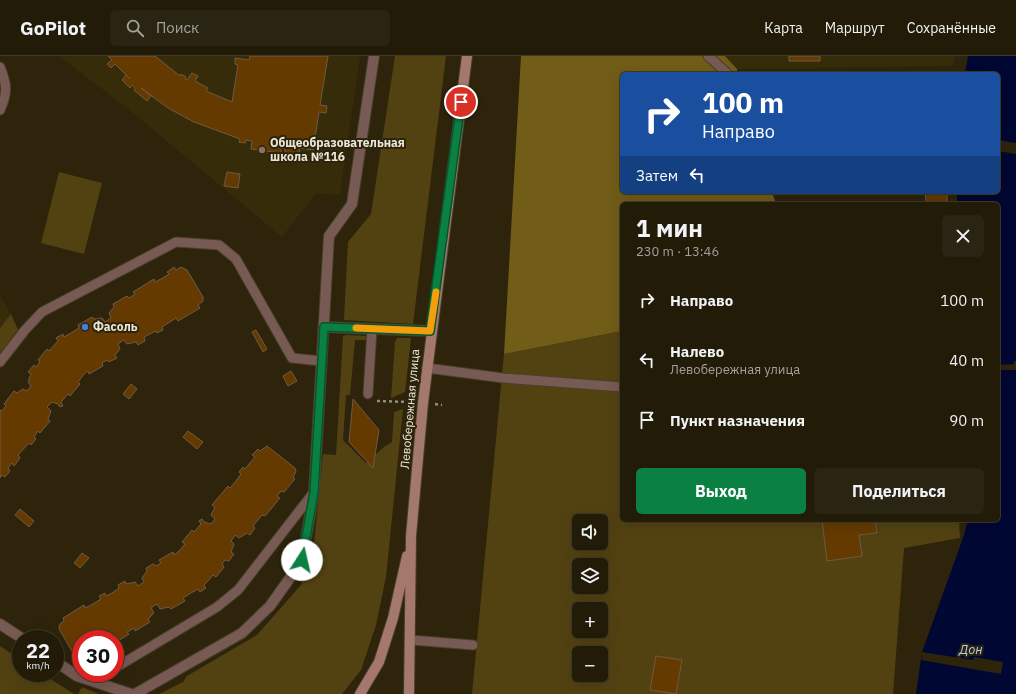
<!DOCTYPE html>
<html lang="ru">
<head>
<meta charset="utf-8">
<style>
  :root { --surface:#221b08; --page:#2a2412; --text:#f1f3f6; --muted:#a2a19c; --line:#3f3929; --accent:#0b8043 }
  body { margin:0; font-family:"IBM Plex Sans",sans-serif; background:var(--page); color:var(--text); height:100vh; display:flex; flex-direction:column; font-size:15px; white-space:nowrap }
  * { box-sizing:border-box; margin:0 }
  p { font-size:13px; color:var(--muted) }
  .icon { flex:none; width:22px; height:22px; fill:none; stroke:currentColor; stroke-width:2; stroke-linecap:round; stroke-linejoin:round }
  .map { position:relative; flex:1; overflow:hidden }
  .details { position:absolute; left:620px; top:146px; width:380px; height:320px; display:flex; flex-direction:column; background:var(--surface); border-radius:6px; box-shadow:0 4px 16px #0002,0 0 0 1px var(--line) }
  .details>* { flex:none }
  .hud { position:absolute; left:620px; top:16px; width:380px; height:122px; border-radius:6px; box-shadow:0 4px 16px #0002,0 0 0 1px var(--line); background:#1a4fa0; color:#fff; overflow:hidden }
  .tools { position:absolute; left:572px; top:458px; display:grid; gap:8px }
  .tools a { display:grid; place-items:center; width:36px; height:36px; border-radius:6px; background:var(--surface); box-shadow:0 4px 16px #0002,0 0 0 1px var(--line); font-size:20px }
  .speed { position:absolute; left:12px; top:574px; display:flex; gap:8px; font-size:20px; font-weight:700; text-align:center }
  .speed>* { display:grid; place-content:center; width:52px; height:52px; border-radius:50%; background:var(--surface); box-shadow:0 4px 16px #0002,0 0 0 1px var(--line); line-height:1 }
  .speed small { font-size:10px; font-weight:400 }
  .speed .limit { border:6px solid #d22; background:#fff; color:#111 }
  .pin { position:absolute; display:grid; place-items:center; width:34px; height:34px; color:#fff; margin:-17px; border:2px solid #fff; border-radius:50%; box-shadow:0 1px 4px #0007 }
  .me { position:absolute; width:44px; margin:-22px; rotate:10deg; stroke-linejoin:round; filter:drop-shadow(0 0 3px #0008) }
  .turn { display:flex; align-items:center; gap:14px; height:84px; padding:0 16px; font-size:18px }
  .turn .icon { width:52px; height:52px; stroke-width:2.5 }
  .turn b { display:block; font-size:28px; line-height:34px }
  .then { display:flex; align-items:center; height:38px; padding:0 16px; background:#0003; gap:8px; font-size:15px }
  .round { display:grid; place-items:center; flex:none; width:42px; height:42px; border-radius:6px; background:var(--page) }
  .summary { display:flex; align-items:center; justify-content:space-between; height:68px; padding:0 16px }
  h1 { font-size:24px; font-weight:800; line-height:30px }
  .action { display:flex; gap:8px; margin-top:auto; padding:8px 16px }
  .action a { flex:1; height:46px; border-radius:6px; background:var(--accent); color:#fff; font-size:16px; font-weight:800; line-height:46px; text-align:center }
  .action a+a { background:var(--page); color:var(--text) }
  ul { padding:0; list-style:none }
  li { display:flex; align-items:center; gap:12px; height:60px; padding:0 16px }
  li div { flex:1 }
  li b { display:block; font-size:15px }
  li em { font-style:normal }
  header { display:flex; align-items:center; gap:24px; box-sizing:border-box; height:56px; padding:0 20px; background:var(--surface); border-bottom:1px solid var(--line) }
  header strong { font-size:19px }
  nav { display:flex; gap:22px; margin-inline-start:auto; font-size:14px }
  .search { width:280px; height:36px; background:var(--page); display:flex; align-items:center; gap:10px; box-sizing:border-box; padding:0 14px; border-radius:6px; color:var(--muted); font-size:15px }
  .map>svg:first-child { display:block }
  .built { fill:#372c09 }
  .green { fill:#524212; fill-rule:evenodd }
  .forest { fill:#715c18 }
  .water { fill:#000733 }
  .pier { fill:#2d240b }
  .building { fill:#653a00; stroke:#6f5a45 }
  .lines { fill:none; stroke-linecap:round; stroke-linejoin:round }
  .service-casing { stroke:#483f28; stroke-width:11 }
  .minor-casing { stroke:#483f28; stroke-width:12 }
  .secondary-casing { stroke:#483f28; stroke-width:12 }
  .path { stroke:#938c78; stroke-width:2.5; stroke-dasharray:3 3; stroke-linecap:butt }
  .service { stroke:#775a53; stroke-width:9 }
  .minor { stroke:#775a53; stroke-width:10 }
  .secondary { stroke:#a5786d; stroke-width:10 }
  .route-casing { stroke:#07532c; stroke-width:10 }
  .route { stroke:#0b8043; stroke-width:7 }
  .slow { stroke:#f59e0b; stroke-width:7 }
  .education-dot { fill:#8d6e63; stroke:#2d240b; stroke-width:1.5 }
  .shop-dot { fill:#3f7fe0; stroke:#2d240b; stroke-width:1.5 }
  .labels { text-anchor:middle; stroke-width:4; stroke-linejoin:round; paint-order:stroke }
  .poi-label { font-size:12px; font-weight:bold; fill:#ebe6d7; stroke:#2d240b; text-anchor:start }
  .street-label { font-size:12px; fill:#ebe6d7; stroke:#2d240b }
  .water-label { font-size:13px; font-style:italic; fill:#b2caf9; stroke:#2d240b }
</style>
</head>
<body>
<header>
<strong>GoPilot</strong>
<div class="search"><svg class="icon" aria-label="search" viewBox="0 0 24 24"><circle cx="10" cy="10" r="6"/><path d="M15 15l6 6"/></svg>Поиск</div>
<nav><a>Карта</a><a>Маршрут</a><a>Сохранённые</a></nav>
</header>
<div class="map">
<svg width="1016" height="638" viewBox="0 0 1016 638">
  <rect width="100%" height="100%" fill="#2d240b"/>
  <path class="built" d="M59 0H360L340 139 316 137 282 181 127 52Z
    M725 0H955L953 10 737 13Z
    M0 239 11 258 0 272Z"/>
  <path class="green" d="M395 0H446L413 268 344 264 348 186 371 158Z
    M59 116 102 127 84 198 41 187Z
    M11 258 18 274 0 297V272Z
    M622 275V464H959L960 482 904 492 893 638H472L504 298ZM579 465H601V487H579ZM579 509H601V531H579ZM579 553H601V575H579ZM579 597H601V619H579Z
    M347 279 367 280 366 284H355L350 339H346L343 384 366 407 384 391 392 386 394 356 403 353 386 521 376 569 361 614 342 638H159L183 626 187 620 257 579 301 529 312 505 314 488 323 398 336 399 343 280Z
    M397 282H411L405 336 391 342 395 286Z
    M0 590 21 604V617H41L74 638H0Z
    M82 631 99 638H78Z"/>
  <path class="forest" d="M521 0H725L737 13 738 18H622V136H772L776 148H622V275L504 298Z"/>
  <path class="water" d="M968 0H1016V638H916L922 596 964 479 968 464H998V148H957V136H998V18H965Z"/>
  <path class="pier" d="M998 84 1016 87V98L998 95Z
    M1014 305H1016V314H998V309L1014 308Z
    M922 596 973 604 974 601 1003 606 1001 618 921 604Z"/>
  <path class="building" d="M108 0H155L180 20 181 18 186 21 185 23 187 24 192 17 198 20 195 25 208 32 206 35 232 46 238 9 235 8V2L249 4 250 0H328L320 49 327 50 326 57 319 56 313 94 300 92 299 98 285 96V93L281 92V97L251 93 252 85 246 84 245 87 239 86 240 83 194 66 168 52 141 32 151 40 147 45 134 34 135 32 132 29 130 32 122 24 126 19 130 23 115 8 111 12 107 8 112 4Z
    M789 0H820V5H789Z
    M227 116 240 118 238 132 224 130Z
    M925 136H947V148H926Z
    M174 211 176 214 181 211 187 214 203 241V245L198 249 200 252 178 265 176 262 162 271 163 274 157 277 156 275 144 281 145 285 138 289 136 286 127 288 124 284 118 288 120 293 115 299 117 302 109 306 107 304 102 307 103 310 89 318 88 315 84 318 78 326 80 328 70 340 68 338 61 346 63 350 60 351 58 348 52 346 47 351 51 355 48 363 50 365 40 377 38 375 34 381 36 383 31 389 29 387 18 399 20 402 14 410 12 407 8 412 10 415 5 421 2 419 0 422V354L2 355 6 350 4 348 14 335 17 337 23 333 27 335 31 330 28 326 31 318 28 316 34 309 36 311 40 306 38 304 47 293 49 295 58 285 56 282 63 278 64 281 71 277 79 272 78 269 92 261 94 263 102 262 105 266 111 262 109 257 114 251 113 248 127 240 129 242 135 238 133 236 154 223 155 226 161 223 169 218 167 216Z
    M256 274 267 293 263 296 252 276Z
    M291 315 297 325 288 330 283 320Z
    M131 328 137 333 129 343 123 338Z
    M353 343 379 374 373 412 349 386Z
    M188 375 203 386 197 393 183 381Z
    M267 390 295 412 296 416 293 421 295 423 284 436 281 435 277 440 280 442 265 460 262 459 253 470 255 472 250 479 247 477 239 482 235 479 231 485 234 488 231 496 234 498 229 505 225 504 222 508 224 511 216 521 213 519 207 526 204 529 206 532 200 536 198 533 191 537 183 542 185 545 171 553 169 551 160 553 157 548 151 552 154 557 148 563 150 566 135 575 134 572 129 575 127 576 129 578 115 587V583H81V603L76 602 59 573 60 568 64 565 63 562 84 549 85 552 91 549 101 543 99 540 105 537 106 540 112 537 119 532 118 529 125 525 126 528 135 526 138 530 144 526 142 522 147 515 146 512 153 508 156 510 161 507 159 504 173 496 174 499 178 496 185 488 182 486 192 474 194 476 201 468 199 465 202 463 204 466 211 468 215 463 211 459 215 451 212 449 228 430 230 432 236 425 241 418 239 416 243 411 245 413 249 408 255 401 252 399 258 393 260 395Z
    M20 453 34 465 29 471 15 459Z
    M822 464H875L877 477 859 479 862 500 827 505Z
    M82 497 89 502 80 512 74 507Z
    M656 600 682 604 676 638 650 634Z"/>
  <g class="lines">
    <g class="service-casing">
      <path id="service" d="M708 0 728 18
        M0 11C7 28 8 37 0 54
        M0 306 25 274 42 256 176 186 219 189 236 203 292 302 321 305
        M427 312 503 322 622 331
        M368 338 372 273
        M411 584 473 589
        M115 612 217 551 238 534 314 436
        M77 620 101 617"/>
    </g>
    <g class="minor-casing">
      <path id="minor" d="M324 271 431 275
        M0 568 23 583
        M55 605 77 620 131 638
        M135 638 242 577 270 550 302 505 314 436 329 180 352 148 374 0"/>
    </g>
    <g class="secondary-casing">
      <path id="secondary" d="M360 638 379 606 393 562 407 500
        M409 638 411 480 423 347 467 0"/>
    </g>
    <path class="path" d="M377 345 410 346
      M435 348 442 349"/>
    <use href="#service" class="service"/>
    <use href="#minor" class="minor"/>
    <use href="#secondary" class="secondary"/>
  </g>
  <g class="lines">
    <g class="route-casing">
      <path id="route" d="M302 504 314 436 324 271 430 275 461 46"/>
    </g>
    <use href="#route" class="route"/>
    <path class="slow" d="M356 272 430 275 436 236"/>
  </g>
  <circle class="education-dot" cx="262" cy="94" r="4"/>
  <circle class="shop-dot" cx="85" cy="271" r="4"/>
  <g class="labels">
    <g class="poi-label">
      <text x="270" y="91">Общеобразовательная<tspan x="270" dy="14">школа №116</tspan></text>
      <text x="93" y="275">Фасоль</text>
    </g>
    <g class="street-label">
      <text transform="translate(410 353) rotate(-85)" y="4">Левобережная улица</text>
    </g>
    <g class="water-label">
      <text x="971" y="598">Дон</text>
    </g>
  </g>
</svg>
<div class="tools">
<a><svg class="icon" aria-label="sound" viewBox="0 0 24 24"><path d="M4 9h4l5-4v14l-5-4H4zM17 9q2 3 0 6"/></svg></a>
<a><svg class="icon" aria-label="layers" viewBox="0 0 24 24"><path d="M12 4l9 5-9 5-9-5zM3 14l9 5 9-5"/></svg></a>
<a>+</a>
<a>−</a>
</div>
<div class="speed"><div>22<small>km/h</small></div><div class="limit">30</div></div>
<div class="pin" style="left:461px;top:46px;background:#d93025"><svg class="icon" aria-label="arrive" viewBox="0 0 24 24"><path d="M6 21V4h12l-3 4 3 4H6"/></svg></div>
<svg class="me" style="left:302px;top:504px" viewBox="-20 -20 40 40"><circle r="19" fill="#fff"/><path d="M0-13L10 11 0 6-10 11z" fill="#0b8043"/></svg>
<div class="hud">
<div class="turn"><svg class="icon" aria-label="right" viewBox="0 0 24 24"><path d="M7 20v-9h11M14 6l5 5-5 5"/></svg><div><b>100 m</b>Направо</div></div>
<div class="then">Затем<svg class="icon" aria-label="left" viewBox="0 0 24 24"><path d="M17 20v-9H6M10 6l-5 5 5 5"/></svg></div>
</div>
<section class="details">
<div class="summary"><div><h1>1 мин</h1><p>230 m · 13:46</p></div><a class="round"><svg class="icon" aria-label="close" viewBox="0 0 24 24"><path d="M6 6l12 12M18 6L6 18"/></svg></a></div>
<ul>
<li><svg class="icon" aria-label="right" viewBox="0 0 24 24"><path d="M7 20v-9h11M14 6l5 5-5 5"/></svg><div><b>Направо</b></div><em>100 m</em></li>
<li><svg class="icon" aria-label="left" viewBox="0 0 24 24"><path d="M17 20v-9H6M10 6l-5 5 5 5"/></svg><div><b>Налево</b><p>Левобережная улица</p></div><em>40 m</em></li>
<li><svg class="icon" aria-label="arrive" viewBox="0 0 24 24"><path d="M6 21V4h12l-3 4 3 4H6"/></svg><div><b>Пункт назначения</b></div><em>90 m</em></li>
</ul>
<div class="action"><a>Выход</a><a>Поделиться</a></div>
</section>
</div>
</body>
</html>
